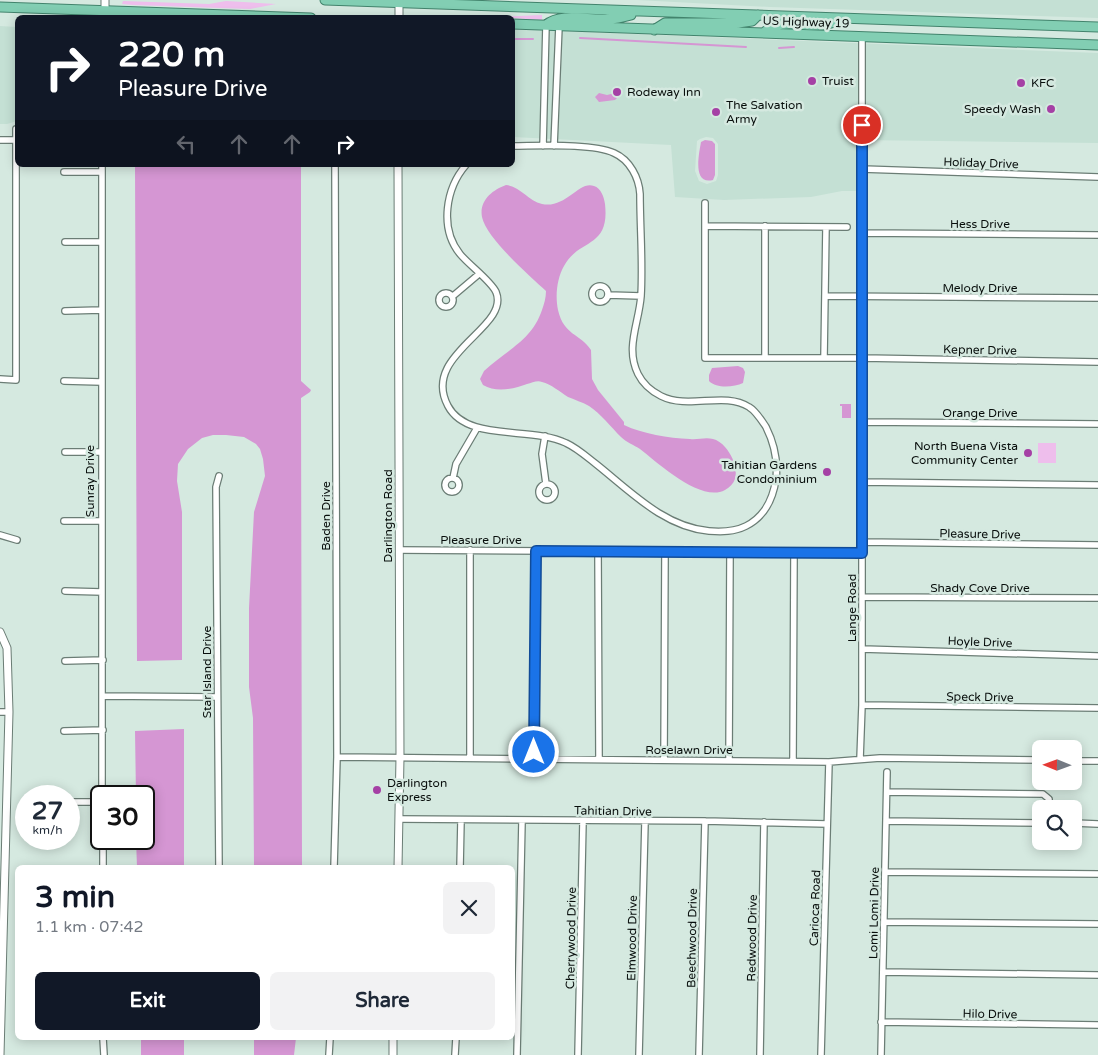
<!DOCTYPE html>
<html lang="en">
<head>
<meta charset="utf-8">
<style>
  :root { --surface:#fff; --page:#f2f2f3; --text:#1f2937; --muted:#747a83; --accent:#111827 }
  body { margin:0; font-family:"Varela Round",sans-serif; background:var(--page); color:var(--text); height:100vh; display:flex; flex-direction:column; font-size:19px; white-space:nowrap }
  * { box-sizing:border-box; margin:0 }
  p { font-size:16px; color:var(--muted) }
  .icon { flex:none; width:28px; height:28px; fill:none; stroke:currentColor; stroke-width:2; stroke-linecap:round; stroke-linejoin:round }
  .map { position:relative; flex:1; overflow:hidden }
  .side { position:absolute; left:15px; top:865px; width:500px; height:175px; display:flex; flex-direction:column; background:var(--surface); border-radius:8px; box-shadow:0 2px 12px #0003 }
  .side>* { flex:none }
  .banner { position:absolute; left:15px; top:15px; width:500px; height:152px; border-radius:8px; box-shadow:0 2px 12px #0003; background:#111827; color:#fff; overflow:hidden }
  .needle { width:32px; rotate:271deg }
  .fabs { position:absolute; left:1032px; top:740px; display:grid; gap:10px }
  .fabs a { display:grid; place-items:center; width:50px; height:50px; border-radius:8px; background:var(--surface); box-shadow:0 2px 12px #0003; font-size:25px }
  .speed { position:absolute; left:15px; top:785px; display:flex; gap:10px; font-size:25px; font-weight:700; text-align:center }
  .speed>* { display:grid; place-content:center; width:65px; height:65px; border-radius:50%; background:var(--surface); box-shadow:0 2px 12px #0003; line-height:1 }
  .speed small { font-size:12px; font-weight:400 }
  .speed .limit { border:2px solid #111; border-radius:8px; background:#fff; color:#111 }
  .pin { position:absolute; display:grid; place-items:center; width:42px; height:42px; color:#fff; margin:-21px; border:2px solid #fff; border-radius:50%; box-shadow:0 1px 5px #0007 }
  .me { position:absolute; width:55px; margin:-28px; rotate:0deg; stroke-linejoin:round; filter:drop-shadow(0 0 4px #0008) }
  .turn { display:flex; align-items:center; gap:18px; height:105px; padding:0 20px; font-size:22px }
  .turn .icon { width:65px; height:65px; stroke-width:2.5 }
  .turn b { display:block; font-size:35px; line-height:42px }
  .lanes { display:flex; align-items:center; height:48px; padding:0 20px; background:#0003; justify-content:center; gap:25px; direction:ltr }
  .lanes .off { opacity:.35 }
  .round { display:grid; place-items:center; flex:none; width:52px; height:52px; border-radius:8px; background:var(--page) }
  .summary { display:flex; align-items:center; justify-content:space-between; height:85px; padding:0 20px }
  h1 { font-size:30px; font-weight:700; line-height:38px; color:var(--accent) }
  .action { display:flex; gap:10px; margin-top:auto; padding:10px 20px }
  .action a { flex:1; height:58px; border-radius:8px; background:var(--accent); color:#fff; font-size:20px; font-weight:700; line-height:58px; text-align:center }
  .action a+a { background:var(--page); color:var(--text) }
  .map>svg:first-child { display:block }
  .built { fill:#c4e0d4; fill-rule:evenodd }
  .green { fill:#eebeec }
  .water { fill:#d596d3 }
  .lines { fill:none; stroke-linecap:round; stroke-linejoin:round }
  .stream { stroke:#d596d3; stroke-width:2 }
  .minor-casing { stroke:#6b7d75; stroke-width:8 }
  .tertiary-casing { stroke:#6b7d75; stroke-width:9 }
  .trunk-casing { stroke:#42836c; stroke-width:11 }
  .minor { stroke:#fff; stroke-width:5.5 }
  .tertiary { stroke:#fff; stroke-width:7 }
  .trunk { stroke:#82ceb3; stroke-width:9 }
  .route-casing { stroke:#114b97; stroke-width:12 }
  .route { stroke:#1a73e8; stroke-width:9 }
  .poi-dot { fill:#a540a5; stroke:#d5e9e0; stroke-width:2 }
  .labels { text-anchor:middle; stroke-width:5; stroke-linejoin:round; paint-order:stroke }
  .street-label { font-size:12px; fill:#080e0c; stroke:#d5e9e0 }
  .poi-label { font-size:12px; fill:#080e0c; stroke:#d5e9e0; text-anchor:start }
</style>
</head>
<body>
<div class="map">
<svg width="1098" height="1055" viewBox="0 0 1098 1055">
  <rect width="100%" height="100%" fill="#d5e9e0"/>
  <path class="built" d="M637 0H1098V18L770 7Z
    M0 26 17 27V121L7 124H0Z
    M512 29 1098 53V143L859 140 861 191H842L811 197 724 200 675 197 671 145 513 137ZM706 137 713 138 718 144V175L716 181 707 184 699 181 695 171 697 141 700 139Z"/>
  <path class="green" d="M123 1 209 4 226 1 276 4 250 9 133 5 122 4Z
    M542 15V20L496 17Z
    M1038 443H1056V463H1038Z"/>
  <path class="water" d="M599 93 607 95 615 93 617 98 615 100 599 102 595 97Z
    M705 140 712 141 715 144V175L713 180C692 185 699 154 701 142Z
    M135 165H301V381L311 390 310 392 301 398 302 867H254L253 718 249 687V608L254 512 265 476 263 459 260 449 256 444 244 437 226 435H213L202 438 188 449 178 464 177 481 182 512V660L137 661Z
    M506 185C521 187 528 201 542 204 566 209 579 180 594 186 601 188 604 197 605 204 610 249 579 238 564 266 557 278 555 296 558 310 564 336 580 333 591 350L592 379 598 390 624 422V425C643 434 668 438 690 439 698 440 705 437 713 439 717 440 722 443 725 447 732 455 738 468 735 479 733 484 730 487 725 490 701 503 658 463 640 449 634 445 626 442 621 437 611 427 601 414 589 406 582 402 575 400 568 397 560 392 551 384 542 382 537 380 532 383 527 384 514 389 496 393 483 385L480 379 484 371C507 349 531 342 542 310 544 304 546 298 546 291 530 276 486 238 482 217 479 201 492 190 506 185Z
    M738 366 743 368 745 372 743 383C734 387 717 389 709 381V375L712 368Z
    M840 404H851V418H842V406H840Z
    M184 729V867H137L136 839H144V796H136L135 731Z
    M141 1038H184V1055H141Z
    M254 1038H296L294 1055H254Z"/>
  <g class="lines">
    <path class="stream" d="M580 38 746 47
      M512 39H533
      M779 48 794 47"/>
    <g class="minor-casing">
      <path id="minor" d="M0 140H16
        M543 146 546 25
        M554 146 559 26
        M102 165V796
        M466 165C446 188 439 228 460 254 469 265 491 281 496 292 511 328 420 354 448 406 467 442 531 426 566 443 577 448 587 457 596 464 630 491 664 527 709 531 722 532 734 532 746 526 764 517 773 499 776 479 778 461 774 443 766 427 762 421 756 411 749 407 724 391 689 410 661 396 651 391 643 384 638 374 625 348 639 323 641 296 643 262 640 228 640 194 639 178 630 160 614 153 592 143 539 146 512 146
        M862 169 1098 177
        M64 172H102
        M705 203V358H862L1098 362
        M705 226 847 227
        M765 226V357
        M862 233 1098 235
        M65 242H101
        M592 294a8 8 0 1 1 16 0a8 8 0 1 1-16 0Z
        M439 300a7 7 0 1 1 14 0a7 7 0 1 1-14 0Z
        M608 295 641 296
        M453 296 479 274
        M825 296 1098 298
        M65 311 101 310
        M824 358 826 227
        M0 379 16 380V129H18
        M64 381 101 382
        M862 422 1098 424
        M545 436 542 454 546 484
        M65 452H102
        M219 476 216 487 219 868
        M445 485a7 7 0 1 1 14 0a7 7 0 1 1-14 0Z
        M453 478 456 464 477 428
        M862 482 1098 485
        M539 492a8 8 0 1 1 16 0a8 8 0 1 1-16 0Z
        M64 521H101
        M0 535 17 540
        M862 542 1098 545
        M399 550 862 553
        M598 551 599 759
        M65 591 102 592
        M862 597 1098 598
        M862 649 1098 656
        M65 661 103 660
        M104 696 217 697
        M862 705 1098 708
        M0 712H9
        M64 731 103 730
        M337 757 829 762 880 758 1041 760
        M470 758V550
        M534 758 535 551
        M860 759 862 705V37
        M664 760 665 552
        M729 760 730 553
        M793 761 794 553
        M1074 761H1098
        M887 792 1043 794 1049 799V809
        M69 802H101
        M399 819 705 821 827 824
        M886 821 1041 823
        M1074 823 1098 824
        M103 839V868
        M334 868 337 757 335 165
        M460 868 461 820
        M885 872 1098 874
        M884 922 1098 924
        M883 972 1098 975
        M881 1022 1098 1025
        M103 1038 104 1055
        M329 1055 330 1038
        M455 1055 456 1038
        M517 1055 522 821
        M578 1055 583 821
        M639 1055 645 822
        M699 1055 705 821
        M760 1055 764 822
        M821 1055 829 762
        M881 1055 887 772"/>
    </g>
    <g class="tertiary-casing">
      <path id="tertiary" d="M105 10V0
        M399 18V0
        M0 632 7 648 9 712 0 1055
        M398 868 400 757 398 165
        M393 1055V1038"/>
    </g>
    <g class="trunk-casing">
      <path id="trunk" d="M325 0 1098 27
        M0 7 311 18
        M512 24 1098 45
        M546 25C562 12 589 21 608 19 616 19 624 17 631 15
        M654 30 665 23H738L752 21 758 15
        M764 33C777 18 801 26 818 25 825 25 832 23 838 21"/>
    </g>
    <use href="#minor" class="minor"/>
    <use href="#tertiary" class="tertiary"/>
    <use href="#trunk" class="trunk"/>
  </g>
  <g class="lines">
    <g class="route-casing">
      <path id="route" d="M534 752 536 551 862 553V125"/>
    </g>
    <use href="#route" class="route"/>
  </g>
  <g class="poi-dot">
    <circle cx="812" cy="81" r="5"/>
    <circle cx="1021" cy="83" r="5"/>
    <circle cx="617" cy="92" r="5"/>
    <circle cx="1051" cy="109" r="5"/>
    <circle cx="716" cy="112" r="5"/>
    <circle cx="1028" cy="453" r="5"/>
    <circle cx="827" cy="472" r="5"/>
    <circle cx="377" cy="790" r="5"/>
  </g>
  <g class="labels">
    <g class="street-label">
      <text transform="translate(806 22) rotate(2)" y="4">US Highway 19</text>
      <text transform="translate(981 163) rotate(2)" y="4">Holiday Drive</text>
      <text x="980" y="228">Hess Drive</text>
      <text x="980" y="292">Melody Drive</text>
      <text transform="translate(980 350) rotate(1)" y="4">Kepner Drive</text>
      <text x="980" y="417">Orange Drive</text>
      <text transform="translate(90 481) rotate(-90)" y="4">Sunray Drive</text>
      <text transform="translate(326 516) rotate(-90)" y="4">Baden Drive</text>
      <text transform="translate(388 516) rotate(-90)" y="4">Darlington Road</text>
      <text transform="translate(980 534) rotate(1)" y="4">Pleasure Drive</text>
      <text x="481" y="544">Pleasure Drive</text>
      <text x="980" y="592">Shady Cove Drive</text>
      <text transform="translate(852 608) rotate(-90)" y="4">Lange Road</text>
      <text transform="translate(980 642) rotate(2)" y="4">Hoyle Drive</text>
      <text transform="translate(207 672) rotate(-90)" y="4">Star Island Drive</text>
      <text transform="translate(980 697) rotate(1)" y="4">Speck Drive</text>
      <text x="689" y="754">Roselawn Drive</text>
      <text transform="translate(613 811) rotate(1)" y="4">Tahitian Drive</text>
      <text transform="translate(815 908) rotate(-88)" y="4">Carioca Road</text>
      <text transform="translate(874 913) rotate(-89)" y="4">Lomi Lomi Drive</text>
      <text transform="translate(571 938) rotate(-89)" y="4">Cherrywood Drive</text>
      <text transform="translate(632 938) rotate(-89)" y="4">Elmwood Drive</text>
      <text transform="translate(692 938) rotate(-89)" y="4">Beechwood Drive</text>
      <text transform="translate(752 938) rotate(-89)" y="4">Redwood Drive</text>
      <text transform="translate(990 1014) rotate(1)" y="4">Hilo Drive</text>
    </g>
    <g class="poi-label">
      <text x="822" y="85">Truist</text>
      <text x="1031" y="87">KFC</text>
      <text x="627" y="96">Rodeway Inn</text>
      <text x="726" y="109">The Salvation<tspan x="726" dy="14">Army</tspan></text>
      <text x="1041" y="113" text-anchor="end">Speedy Wash</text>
      <text x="1018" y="450" text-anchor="end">North Buena Vista<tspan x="1018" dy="14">Community Center</tspan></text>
      <text x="817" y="469" text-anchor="end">Tahitian Gardens<tspan x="817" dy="14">Condominium</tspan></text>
      <text x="387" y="787">Darlington<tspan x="387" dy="14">Express</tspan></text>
    </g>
  </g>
</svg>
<div class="fabs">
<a><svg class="needle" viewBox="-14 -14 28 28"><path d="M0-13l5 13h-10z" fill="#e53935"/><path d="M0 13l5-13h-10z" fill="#747a83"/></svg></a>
<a><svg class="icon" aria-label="search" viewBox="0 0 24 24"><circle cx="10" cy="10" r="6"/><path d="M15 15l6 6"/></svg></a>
</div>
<div class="speed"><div>27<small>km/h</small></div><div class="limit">30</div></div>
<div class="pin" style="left:862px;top:125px;background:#d93025"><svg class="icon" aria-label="arrive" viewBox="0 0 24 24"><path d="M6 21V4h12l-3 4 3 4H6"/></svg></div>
<svg class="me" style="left:534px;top:752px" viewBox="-20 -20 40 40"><circle r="17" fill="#1a73e8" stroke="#fff" stroke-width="3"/><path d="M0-11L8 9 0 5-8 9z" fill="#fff"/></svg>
<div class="banner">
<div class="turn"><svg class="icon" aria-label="right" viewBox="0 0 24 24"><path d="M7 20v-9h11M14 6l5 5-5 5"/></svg><div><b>220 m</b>Pleasure Drive</div></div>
<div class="lanes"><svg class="icon off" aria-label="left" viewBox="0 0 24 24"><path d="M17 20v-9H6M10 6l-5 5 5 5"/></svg><svg class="icon off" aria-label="ahead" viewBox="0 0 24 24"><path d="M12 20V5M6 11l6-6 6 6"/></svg><svg class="icon off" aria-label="ahead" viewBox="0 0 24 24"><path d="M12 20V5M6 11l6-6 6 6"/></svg><svg class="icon" aria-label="right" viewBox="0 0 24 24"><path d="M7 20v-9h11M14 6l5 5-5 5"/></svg></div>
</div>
<section class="side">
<div class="summary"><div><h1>3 min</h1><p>1.1 km · 07:42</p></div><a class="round"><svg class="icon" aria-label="close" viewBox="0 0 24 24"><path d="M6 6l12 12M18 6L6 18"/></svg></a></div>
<div class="action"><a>Exit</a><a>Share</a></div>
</section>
</div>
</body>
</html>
